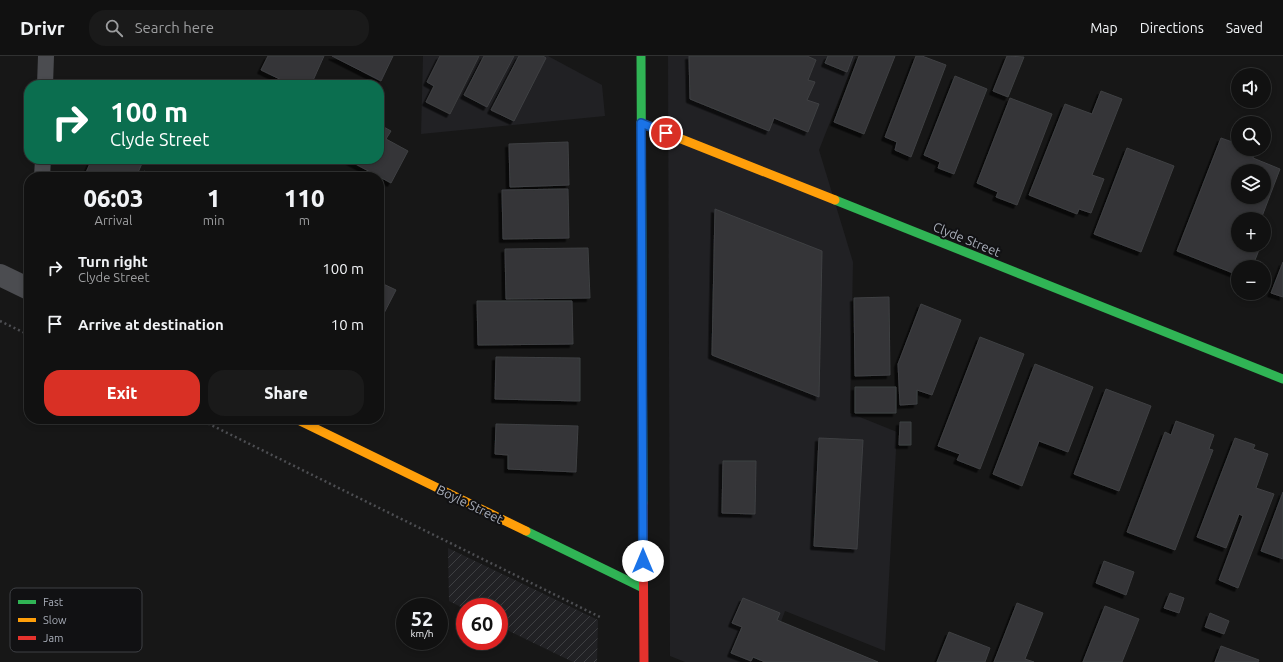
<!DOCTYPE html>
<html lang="en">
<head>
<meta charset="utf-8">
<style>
  :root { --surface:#111; --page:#1a1a1a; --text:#f1f3f6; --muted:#9c9d9f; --line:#303131; --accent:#d93025 }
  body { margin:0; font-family:Ubuntu,sans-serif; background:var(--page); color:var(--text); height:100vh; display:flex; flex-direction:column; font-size:15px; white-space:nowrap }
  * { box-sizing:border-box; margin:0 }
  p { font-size:13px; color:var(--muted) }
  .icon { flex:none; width:22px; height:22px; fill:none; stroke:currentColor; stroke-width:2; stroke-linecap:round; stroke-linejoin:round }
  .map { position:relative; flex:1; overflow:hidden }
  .drawer { position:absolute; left:24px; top:116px; width:360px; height:252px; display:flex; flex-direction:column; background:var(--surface); border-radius:16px; box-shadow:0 2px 6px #0003,0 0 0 1px var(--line) }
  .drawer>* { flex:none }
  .banner { position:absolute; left:24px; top:24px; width:360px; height:84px; border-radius:16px; box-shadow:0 2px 6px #0003,0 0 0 1px var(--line); background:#0b6e4f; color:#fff; overflow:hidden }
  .tools { position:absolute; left:1231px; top:12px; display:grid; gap:8px }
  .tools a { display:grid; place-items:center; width:40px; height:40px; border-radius:50%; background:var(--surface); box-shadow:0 2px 6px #0003,0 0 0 1px var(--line); font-size:20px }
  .speed { position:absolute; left:396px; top:542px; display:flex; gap:8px; font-size:20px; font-weight:700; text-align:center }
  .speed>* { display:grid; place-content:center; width:52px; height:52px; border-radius:50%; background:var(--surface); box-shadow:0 2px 6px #0003,0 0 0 1px var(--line); line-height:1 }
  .speed small { font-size:10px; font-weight:400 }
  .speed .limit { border:6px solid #d22; background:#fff; color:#111 }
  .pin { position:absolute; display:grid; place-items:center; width:34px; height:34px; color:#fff; margin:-17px; border:2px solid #fff; border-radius:50%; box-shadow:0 1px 4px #0007 }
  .me { position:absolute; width:44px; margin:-22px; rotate:0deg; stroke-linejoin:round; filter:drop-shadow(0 0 3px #0008) }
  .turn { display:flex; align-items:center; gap:14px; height:84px; padding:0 20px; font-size:18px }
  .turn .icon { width:52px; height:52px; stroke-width:2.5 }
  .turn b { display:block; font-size:28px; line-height:34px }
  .eta { display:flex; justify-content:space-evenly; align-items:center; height:68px; text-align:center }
  .eta b { font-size:24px; font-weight:800; line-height:28px }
  .cta { display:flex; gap:8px; margin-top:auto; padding:8px 20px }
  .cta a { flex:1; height:46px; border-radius:16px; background:var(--accent); color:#fff; font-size:16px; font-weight:800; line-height:46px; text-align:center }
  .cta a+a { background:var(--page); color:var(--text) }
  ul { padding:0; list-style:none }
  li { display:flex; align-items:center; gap:12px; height:56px; padding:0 20px }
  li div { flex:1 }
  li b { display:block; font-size:15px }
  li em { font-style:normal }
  header { display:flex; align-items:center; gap:24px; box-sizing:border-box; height:56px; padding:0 20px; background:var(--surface); border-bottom:1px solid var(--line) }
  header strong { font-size:19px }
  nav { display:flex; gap:22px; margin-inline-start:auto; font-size:14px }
  .search { width:280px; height:36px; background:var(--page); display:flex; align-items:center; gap:10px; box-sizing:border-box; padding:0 14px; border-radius:16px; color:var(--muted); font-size:15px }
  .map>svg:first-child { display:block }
  .built { fill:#212124 }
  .industrial { fill:url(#industrial-furrows) }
  .building { fill:#343537; stroke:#3f4043; fill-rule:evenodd; filter:url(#shadow) }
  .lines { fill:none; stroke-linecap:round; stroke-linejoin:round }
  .path { stroke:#4d4e52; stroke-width:2.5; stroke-dasharray:2 3; stroke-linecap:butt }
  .lane { stroke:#4b4c50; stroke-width:16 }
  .street { stroke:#4b4c50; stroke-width:22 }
  .fast { stroke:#30b455; stroke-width:9 }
  .slow { stroke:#ff9f0a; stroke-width:9 }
  .jam { stroke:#e5322d; stroke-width:9 }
  .route-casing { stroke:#114b97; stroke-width:10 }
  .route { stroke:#1a73e8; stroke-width:7 }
  .labels { text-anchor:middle; stroke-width:4; stroke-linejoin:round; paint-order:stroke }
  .street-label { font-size:13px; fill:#a8adb8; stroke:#111113 }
  .key { fill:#111113; stroke:#3e4045; stroke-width:1 }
  .key-label { font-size:11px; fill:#a8adb8 }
</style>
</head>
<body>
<header>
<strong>Drivr</strong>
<div class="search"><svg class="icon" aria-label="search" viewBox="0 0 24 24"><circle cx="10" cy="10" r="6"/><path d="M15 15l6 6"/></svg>Search here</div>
<nav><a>Map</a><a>Directions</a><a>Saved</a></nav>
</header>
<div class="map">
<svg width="1283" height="606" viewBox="0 0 1283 606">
  <defs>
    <pattern id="industrial-furrows" width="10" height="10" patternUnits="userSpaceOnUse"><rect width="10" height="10" fill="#212124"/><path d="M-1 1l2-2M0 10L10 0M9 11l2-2" fill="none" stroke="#3e3f42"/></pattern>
    <filter id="shadow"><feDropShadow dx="-3.5" dy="3.5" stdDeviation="0" flood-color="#0009"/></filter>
  </defs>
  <rect width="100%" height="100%" fill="#171717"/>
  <path class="built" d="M423 0H548L602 29 605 60 421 78Z
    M668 0H856L819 94 853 206 850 357 897 376 885 595 785 555 766 606H685L670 600Z"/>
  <path class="industrial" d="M448 492 598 564 597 606H573L499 570V551H465V553L449 545Z"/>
  <path class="building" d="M268 0H324L311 29H292L261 14Z
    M332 0H393L381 25Z
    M440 0H479L450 58 426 46 434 30 427 26Z
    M484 0H514L487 51 464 39Z
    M519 0H543L546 2 514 65 491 54Z
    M689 0H807L816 4 808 24 815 26 807 44 819 48 808 76 774 62 769 75 690 43Z
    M828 0H853L847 16 825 7Z
    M859 0H895L864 78 834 66Z
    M916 0H922L946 9 911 101 895 94 897 86 885 81Z
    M1007 0 1024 1 1008 41 993 35Z
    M955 20 987 33 954 118 938 112 940 106 924 99Z
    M1101 35 1122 43 1092 119 1104 123 1091 157 1079 153 1077 158 1029 139 1065 48 1092 58Z
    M1010 42 1052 58 1017 149 996 141 998 136 977 127Z
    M379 62 383 64 380 69 391 75 386 83 408 95 391 127 346 103H379Z
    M1221 82 1238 88V93H1250L1256 95 1253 102 1280 113 1261 163H1238V189H1261L1255 204 1261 206 1259 211H1238V219L1177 195ZM1238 115H1264V141H1238Z
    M568 86 569 129 510 131 509 88Z
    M1127 92 1174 110 1141 196 1094 178Z
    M92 103H144L136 121H84Z
    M144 115 157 121H140Z
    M568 133 569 182 503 183 502 134Z
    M715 153 822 195 819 341 712 299Z
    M588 192 590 242 506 243 505 193Z
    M1283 206V241L1271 237Z
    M379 226 396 234 379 267Z
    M889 241 890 319 855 320 854 242Z
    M477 245H572L573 288 478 289Z
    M921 248 961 264 932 339 917 334V348L900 349 898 308Z
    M980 281 1024 298 980 413 957 404 960 398 938 390Z
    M496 301 580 302V345L495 343Z
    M1035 308 1093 331 1068 396 1039 385 1022 430 993 418Z
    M855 331H896V357H855Z
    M1106 333 1151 350 1119 435 1074 418Z
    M1176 365 1214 379 1209 393 1213 394 1175 494 1127 476 1165 376 1171 379Z
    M900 366H911V389H899Z
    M496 368 578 370 576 416 508 413V399L495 398Z
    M819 382 863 384 857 493 814 490Z
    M1235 382 1255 389 1253 393 1268 398 1256 432 1274 438 1238 532 1219 524 1243 460 1239 458 1226 492 1197 481Z
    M723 405H756L755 458 722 457Z
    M1283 436V503L1261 495Z
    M1104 505 1134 516 1126 539 1096 527Z
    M1170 537 1184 542 1179 557 1164 552Z
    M743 542 780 557 777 564 878 606H765L753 601 751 605 731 597 742 571 732 567Z
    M1017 547 1043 557 1025 603 1034 606H994Z
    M1105 550 1139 563 1122 606H1083Z
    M1210 557 1229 565 1224 578 1205 571Z
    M949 576 990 592 985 606H937Z
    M1221 590 1259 604 1258 606H1215Z"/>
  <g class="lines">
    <path class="path" d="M0 265 29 279
      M199 363 602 562"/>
    <path class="lane" d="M45 29 46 0
      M42 121 43 103"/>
    <path class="street" d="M0 219 29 233"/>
    <path class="fast" d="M641 0 643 447
      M835 144 1283 323
      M526 475 643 532"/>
    <path class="slow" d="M641 67 835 144
      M296 363 526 475"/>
    <path class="jam" d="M643 447 644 606"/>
  </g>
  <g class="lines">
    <g class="route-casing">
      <path id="route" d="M643 505 641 67 666 77"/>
    </g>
    <use href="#route" class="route"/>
  </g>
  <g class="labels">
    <g class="street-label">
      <text transform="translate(967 183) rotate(22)" y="5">Clyde Street</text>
      <text transform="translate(470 448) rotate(26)" y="5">Boyle Street</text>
    </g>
  </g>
  <rect x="10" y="532" width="132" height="64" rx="6" class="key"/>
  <rect x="18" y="544" width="18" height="4" fill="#30b455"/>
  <rect x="18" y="562" width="18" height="4" fill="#ff9f0a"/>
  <rect x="18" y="580" width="18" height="4" fill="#e5322d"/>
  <g class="key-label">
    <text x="43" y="550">Fast</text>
    <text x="43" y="568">Slow</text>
    <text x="43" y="586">Jam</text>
  </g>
</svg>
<div class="tools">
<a><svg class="icon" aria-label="sound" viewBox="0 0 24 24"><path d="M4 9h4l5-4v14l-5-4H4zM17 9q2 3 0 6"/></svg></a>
<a><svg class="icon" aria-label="search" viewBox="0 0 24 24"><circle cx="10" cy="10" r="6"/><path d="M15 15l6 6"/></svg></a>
<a><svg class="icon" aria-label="layers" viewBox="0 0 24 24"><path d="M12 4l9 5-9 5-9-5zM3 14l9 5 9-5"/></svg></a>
<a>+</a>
<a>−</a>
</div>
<div class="speed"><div>52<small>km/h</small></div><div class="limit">60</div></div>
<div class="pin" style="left:666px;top:77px;background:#d93025"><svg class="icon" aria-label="arrive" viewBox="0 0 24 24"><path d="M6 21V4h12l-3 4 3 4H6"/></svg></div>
<svg class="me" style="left:643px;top:505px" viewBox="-20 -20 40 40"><circle r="19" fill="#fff"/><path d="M0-13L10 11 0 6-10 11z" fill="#1a73e8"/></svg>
<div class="banner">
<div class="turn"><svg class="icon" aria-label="right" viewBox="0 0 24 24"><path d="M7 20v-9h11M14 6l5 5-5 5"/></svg><div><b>100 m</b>Clyde Street</div></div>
</div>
<section class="drawer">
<div class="eta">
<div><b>06:03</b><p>Arrival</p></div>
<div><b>1</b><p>min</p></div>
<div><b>110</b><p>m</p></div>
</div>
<ul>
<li><svg class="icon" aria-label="right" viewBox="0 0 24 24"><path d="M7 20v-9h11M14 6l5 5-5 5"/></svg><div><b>Turn right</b><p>Clyde Street</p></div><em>100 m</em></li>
<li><svg class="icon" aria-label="arrive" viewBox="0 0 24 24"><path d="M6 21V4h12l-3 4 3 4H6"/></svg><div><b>Arrive at destination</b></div><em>10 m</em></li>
</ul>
<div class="cta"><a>Exit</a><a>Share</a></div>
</section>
</div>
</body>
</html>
